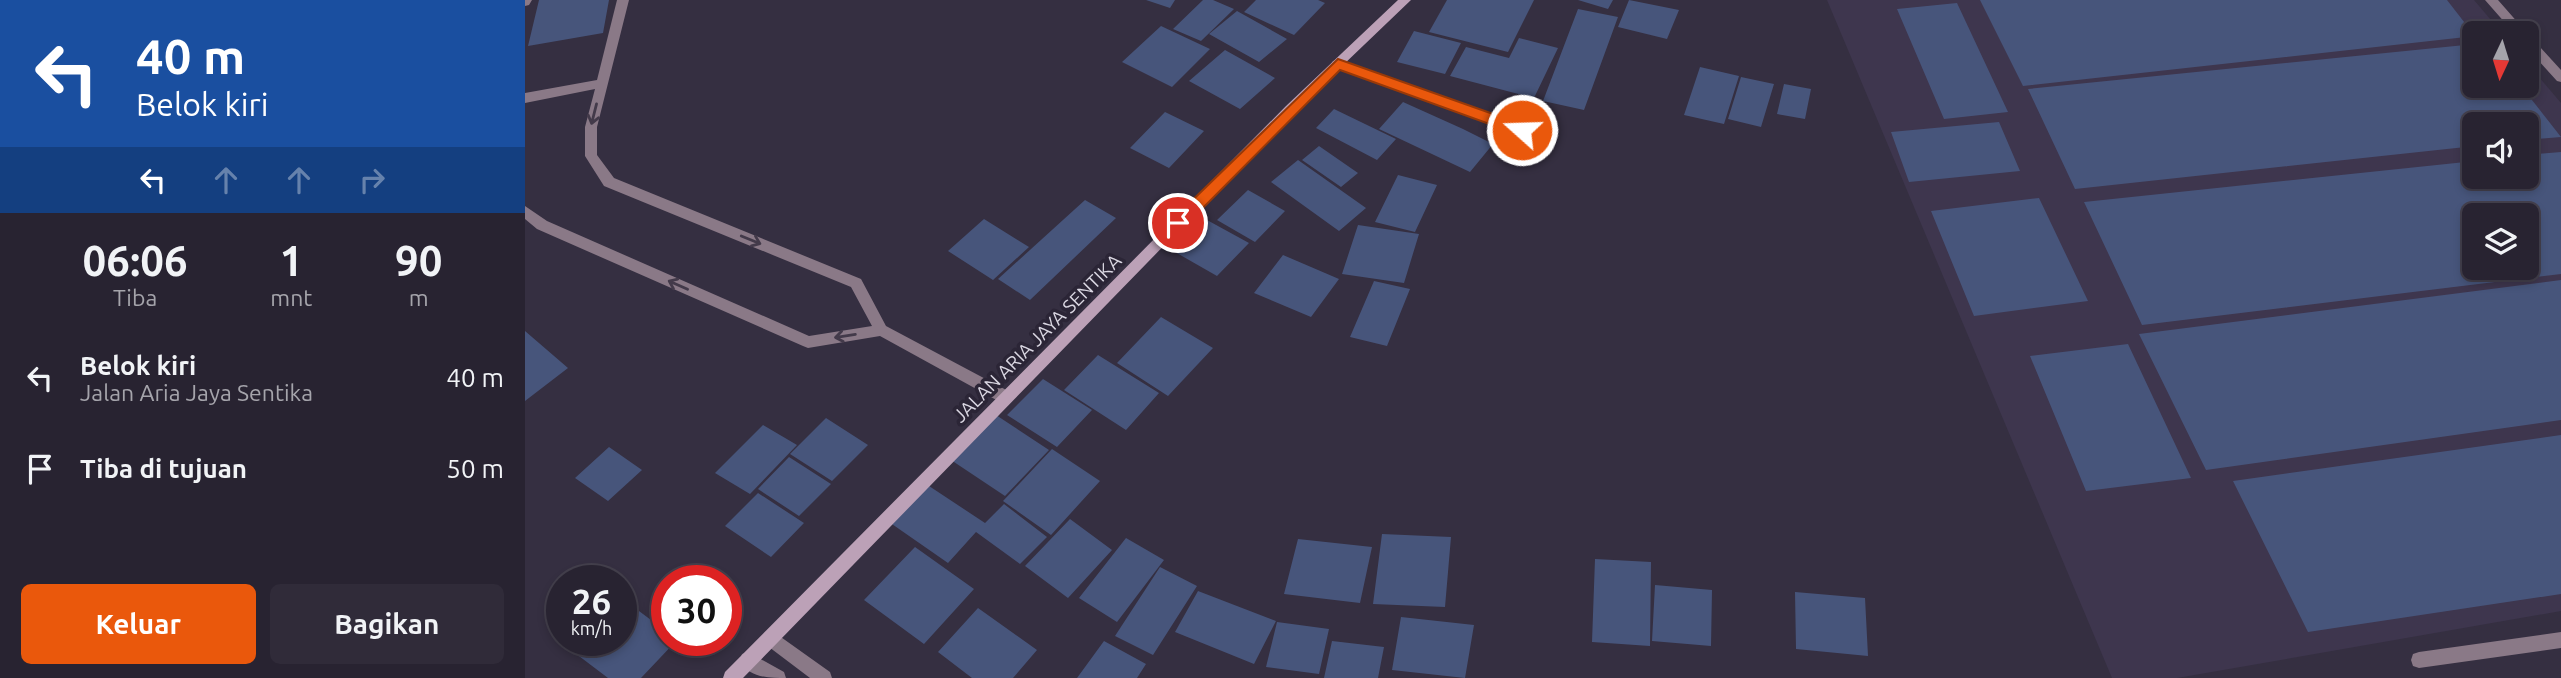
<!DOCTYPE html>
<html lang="id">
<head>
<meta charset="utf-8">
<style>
  :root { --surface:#282331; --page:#302b39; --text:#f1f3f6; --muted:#a5a4ab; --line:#44404d; --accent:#ea580c }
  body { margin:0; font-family:Ubuntu,sans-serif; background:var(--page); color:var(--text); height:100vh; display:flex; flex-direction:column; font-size:26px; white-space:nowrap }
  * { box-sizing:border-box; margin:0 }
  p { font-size:23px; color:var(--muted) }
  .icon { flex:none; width:38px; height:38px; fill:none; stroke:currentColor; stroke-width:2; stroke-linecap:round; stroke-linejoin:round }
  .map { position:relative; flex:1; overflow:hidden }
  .drawer { display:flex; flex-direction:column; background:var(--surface); width:525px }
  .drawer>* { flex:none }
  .hud { background:#1a4fa0; color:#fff; overflow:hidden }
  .needle { width:46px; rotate:184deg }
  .fabs { position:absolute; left:1937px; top:21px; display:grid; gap:14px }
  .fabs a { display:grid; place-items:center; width:77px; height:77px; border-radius:10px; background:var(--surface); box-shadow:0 4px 10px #0003,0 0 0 2px var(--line); font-size:35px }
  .speed { position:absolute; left:21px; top:565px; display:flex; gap:14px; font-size:35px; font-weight:700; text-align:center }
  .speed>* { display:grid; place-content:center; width:91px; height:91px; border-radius:50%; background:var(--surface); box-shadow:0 4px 10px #0003,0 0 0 2px var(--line); line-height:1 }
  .speed small { font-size:18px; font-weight:400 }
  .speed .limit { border:10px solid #d22; background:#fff; color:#111 }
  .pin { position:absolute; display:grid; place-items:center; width:60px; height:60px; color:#fff; margin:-30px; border:4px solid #fff; border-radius:50%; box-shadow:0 2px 7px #0007 }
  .me { position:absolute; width:77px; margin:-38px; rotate:290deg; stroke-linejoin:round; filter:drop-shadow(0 0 5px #0008) }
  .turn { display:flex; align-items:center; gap:24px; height:147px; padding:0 21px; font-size:32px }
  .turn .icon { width:91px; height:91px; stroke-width:2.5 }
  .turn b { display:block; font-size:49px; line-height:60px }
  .lanes { display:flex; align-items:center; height:66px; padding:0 21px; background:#0003; justify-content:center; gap:35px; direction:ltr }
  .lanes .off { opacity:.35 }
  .eta { display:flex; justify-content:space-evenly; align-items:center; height:119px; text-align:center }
  .eta b { font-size:42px; font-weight:700; line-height:49px }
  .button { display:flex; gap:14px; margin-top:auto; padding:14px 21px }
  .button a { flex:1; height:80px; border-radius:10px; background:var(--accent); color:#fff; font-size:28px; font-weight:700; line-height:80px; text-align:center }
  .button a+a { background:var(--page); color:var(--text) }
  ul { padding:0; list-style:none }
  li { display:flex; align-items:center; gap:21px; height:91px; padding:0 21px }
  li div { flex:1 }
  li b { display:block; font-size:26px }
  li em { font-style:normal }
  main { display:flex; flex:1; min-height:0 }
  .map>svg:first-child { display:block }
  .built { fill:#3e364e; fill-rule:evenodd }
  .building { fill:#47557b; fill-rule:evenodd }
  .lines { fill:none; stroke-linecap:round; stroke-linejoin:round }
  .lane { fill:#8a7987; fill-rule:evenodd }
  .street { fill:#8a7987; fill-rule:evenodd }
  .secondary { fill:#bca1b7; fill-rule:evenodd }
  .oneway { stroke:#433a4a }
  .route { fill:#ea580c; stroke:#983908; stroke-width:2 }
  .labels { text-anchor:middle; stroke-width:7; stroke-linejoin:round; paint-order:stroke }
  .street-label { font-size:19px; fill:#dad7e2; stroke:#2b2536 }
</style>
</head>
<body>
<main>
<section class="drawer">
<div class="hud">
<div class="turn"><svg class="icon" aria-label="left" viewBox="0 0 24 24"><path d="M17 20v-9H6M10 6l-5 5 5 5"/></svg><div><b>40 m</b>Belok kiri</div></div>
<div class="lanes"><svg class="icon" aria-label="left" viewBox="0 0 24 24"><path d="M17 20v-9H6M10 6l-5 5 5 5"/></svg><svg class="icon off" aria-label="ahead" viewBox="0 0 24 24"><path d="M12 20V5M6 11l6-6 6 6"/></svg><svg class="icon off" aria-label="ahead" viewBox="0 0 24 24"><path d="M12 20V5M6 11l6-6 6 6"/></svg><svg class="icon off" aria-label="right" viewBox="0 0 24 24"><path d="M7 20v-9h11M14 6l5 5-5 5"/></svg></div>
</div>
<div class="eta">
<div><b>06:06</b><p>Tiba</p></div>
<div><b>1</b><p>mnt</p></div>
<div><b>90</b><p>m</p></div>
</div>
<ul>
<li><svg class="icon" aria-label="left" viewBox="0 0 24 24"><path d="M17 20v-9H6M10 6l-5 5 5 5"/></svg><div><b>Belok kiri</b><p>Jalan Aria Jaya Sentika</p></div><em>40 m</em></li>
<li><svg class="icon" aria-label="arrive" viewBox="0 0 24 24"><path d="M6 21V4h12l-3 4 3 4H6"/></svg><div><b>Tiba di tujuan</b></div><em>50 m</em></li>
</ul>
<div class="button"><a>Keluar</a><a>Bagikan</a></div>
</section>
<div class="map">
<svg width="2036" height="678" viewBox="0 0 2036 678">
  <rect width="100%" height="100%" fill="#352f41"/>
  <path class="built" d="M1302 0H1949L1977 33H1950V86H2002V63L2036 103V611L1652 678H1587ZM1950 124H2002V177H1950ZM1950 215H2002V268H1950Z"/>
  <path class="building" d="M14 0H84L78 33 3 46Z
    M621 0H650L645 8Z
    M678 0H688L709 9 676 41 648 29Z
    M731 0H793L800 3 769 35 719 12Z
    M922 0H1009L983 52 904 32Z
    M1053 0H1088L1083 9Z
    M1104 0 1154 10 1142 39 1093 27Z
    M1455 0H1922L1950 36 1498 86Z
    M1432 3 1483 112 1419 119 1372 9Z
    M1053 9 1093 17 1059 110 1018 101Z
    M712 11 762 39 734 62 684 34Z
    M636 26 685 49 647 87 597 62Z
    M889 31 936 43 920 74 872 62Z
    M994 38 1033 48 1009 98 925 76 941 47 984 58Z
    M1950 44V86H1996L2036 137 2002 140V124H1950V146L1550 189 1503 89Z
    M700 50 750 78 715 109 664 81Z
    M1175 67 1214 76 1199 124 1159 115Z
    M1216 77 1249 84 1236 127 1203 119Z
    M1259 84 1286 89 1280 119 1252 114Z
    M878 102 938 129 968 144 945 172 854 129Z
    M809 109 871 139 852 160 791 128Z
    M640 112 679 131 644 168 605 148Z
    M1474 122 1495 171 1384 182 1366 132Z
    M794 146 833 173 816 187 777 160Z
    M2036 152V274L1617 325 1559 202 1950 161V177H2002V155ZM1950 215H2002V268H1950Z
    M773 160 841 208 814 231 746 182Z
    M873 175 912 185 890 232 850 222Z
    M723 190 760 211 730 242 692 220Z
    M1514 198 1563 301 1449 316 1406 211Z
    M560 200 591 218 505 300 473 279Z
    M459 219 504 247 468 280 423 251Z
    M682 220 724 243 692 276 650 252Z
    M833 225 894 234 879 283 817 274Z
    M758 255 814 279 786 317 729 293Z
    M2036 280V420L1681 470 1614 334Z
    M849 281 885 289 862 346 825 337Z
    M636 317 688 348 643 396 592 363Z
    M0 331 43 368 0 401Z
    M1603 344 1666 478 1561 491 1505 356Z
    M573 355 634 393 601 430 539 390Z
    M518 379 567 410 532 447 482 415Z
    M471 415 524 450 480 496 426 460Z
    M301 418 343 445 307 481 265 454Z
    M238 425 272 445 225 494 190 473Z
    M2036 435V594L1783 632 1708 481Z
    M84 447 117 470 83 501 50 478Z
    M527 449 575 481 526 535 478 501Z
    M264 457 306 484 274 516 233 489Z
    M401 484 460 523 479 504 522 537 495 564 451 532 423 563 364 522Z
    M233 493 279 523 246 557 200 526Z
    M545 519 587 550 543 598 500 566Z
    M857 534 926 537 920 607 848 604Z
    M601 538 639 560 592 622 554 598Z
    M773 539 847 547 835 603 759 594Z
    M390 547 449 589 399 644 339 600Z
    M1070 559 1126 562 1125 646 1067 642Z
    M635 567 672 586 628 655 590 636Z
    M1130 585 1187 590 1186 646 1127 641Z
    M673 591 751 621 729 664 650 632Z
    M1270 592 1340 598 1343 656 1271 649Z
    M102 602 142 632V640H152L116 678H83L50 653 63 640H96V608Z
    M453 608 512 650 488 678H447L413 652Z
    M876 617 949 625 940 678 867 670Z
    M752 622 804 629 794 674 741 667Z
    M579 641 621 664 612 678H552Z
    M807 641 859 647 853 678H799Z"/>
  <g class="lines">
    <path class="lane" d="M0 0H7L4 5 0 6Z
      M92 0H104L72 127V155L89 178 336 279 361 326 485 392 487 397 485 402 480 403 475 402 355 336 283 348 278 346 12 229 0 219V206L22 221 284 336 347 326 326 287 79 186 60 156V127L70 89 0 103V93L72 80Z
      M1960 0H1973L2002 33H1989Z
      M2002 36 2006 37 2036 70V82L2032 81 2002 48Z
      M246 630 305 672 307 678H285L240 644 238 638 240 632Z
      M2036 632V648L1894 668 1888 666 1886 660 1888 654 1894 652Z"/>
    <path class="street" d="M812 60 1001 127 1003 130 997 135 993 133 808 67 806 64 808 61Z
      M223 652 259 672 261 678C245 678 222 678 215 660L217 654Z"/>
    <path class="secondary" d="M873 0H886L769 112 218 678H198L200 672 761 106Z"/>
  </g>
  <defs><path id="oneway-shaft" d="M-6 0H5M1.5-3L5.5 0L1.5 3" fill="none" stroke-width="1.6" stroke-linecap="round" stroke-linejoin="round" transform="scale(1.75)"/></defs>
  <g class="oneway">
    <use href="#oneway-shaft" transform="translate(69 114) rotate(104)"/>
    <use href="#oneway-shaft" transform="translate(226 240) rotate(22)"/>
    <use href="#oneway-shaft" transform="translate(153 285) rotate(-156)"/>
    <use href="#oneway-shaft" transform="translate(320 336) rotate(171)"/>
  </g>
  <path class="route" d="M813 59 1002 126 1004 130 1002 134H992L815 70 658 228H648V219Z"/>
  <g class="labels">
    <g class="street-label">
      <text transform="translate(512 338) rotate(-45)" y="7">JALAN ARIA JAYA SENTIKA</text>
    </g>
  </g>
</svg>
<div class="fabs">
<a><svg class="needle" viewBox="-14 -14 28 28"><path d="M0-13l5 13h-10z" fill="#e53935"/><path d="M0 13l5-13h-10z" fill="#a5a4ab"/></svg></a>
<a><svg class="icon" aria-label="sound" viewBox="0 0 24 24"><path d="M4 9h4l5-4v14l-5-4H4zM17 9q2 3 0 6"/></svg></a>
<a><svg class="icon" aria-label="layers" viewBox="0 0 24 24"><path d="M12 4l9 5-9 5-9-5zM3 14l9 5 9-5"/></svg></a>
</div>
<div class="speed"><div>26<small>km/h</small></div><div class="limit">30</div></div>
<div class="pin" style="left:653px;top:223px;background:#d93025"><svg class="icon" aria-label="arrive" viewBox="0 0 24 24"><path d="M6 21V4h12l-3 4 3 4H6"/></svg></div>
<svg class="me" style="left:997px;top:130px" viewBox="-20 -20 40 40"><circle r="17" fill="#ea580c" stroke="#fff" stroke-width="3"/><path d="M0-11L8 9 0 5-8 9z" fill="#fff"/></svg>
</div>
</main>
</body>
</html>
